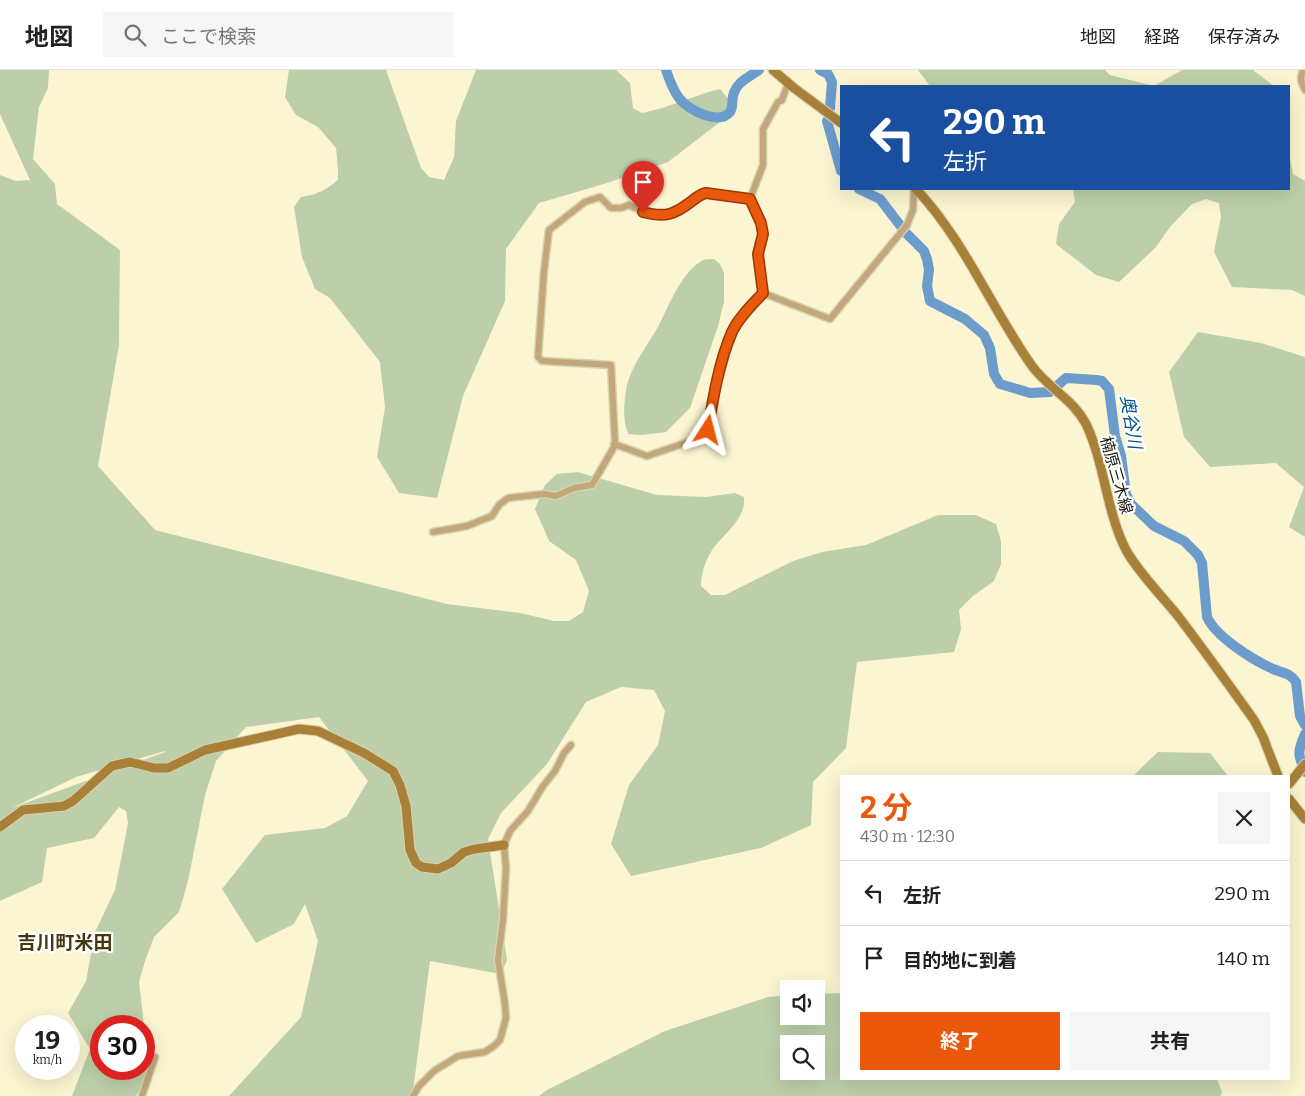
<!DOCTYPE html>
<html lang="ja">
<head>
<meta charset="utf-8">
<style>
  :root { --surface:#fff; --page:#f6f6f6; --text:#222; --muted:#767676; --line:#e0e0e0; --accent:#ea580c }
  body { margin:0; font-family:Bitter,"Noto Sans JP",serif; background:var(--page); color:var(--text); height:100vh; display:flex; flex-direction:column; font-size:19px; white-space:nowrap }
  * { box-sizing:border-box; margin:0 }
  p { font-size:16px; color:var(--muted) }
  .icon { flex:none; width:28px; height:28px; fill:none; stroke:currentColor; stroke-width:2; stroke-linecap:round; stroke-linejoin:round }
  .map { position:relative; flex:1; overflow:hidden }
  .side { position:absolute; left:840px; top:705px; width:450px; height:305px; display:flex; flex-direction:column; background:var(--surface); border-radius:0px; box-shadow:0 5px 20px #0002 }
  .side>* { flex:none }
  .guide { position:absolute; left:840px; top:15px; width:450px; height:105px; border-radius:0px; box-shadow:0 5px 20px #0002; background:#1a4fa0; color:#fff; overflow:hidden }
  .tools { position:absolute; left:780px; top:910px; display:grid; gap:10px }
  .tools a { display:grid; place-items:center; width:45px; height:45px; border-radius:0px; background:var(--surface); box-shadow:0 5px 20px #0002; font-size:25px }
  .speed { position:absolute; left:15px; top:945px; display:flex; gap:10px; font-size:25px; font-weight:700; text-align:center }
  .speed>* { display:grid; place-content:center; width:65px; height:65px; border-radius:50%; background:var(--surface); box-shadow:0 5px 20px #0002; line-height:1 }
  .speed small { font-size:12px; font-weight:400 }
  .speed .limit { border:8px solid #d22; background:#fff; color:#111 }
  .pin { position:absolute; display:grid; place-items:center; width:42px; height:42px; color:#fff; margin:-51px -21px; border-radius:50% 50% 50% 0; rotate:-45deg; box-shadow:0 0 5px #0007 }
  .pin .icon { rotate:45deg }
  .me { position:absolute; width:55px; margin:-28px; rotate:9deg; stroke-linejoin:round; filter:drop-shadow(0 0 4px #0008) }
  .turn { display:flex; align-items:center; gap:18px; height:105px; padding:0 20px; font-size:22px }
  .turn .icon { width:65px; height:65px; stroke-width:2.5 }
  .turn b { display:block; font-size:35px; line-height:42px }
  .round { display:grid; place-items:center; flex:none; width:52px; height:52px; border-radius:0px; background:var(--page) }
  .head { display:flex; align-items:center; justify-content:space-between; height:85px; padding:0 20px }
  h1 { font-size:30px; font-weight:700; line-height:38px; color:var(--accent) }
  .cta { display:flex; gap:10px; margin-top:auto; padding:10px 20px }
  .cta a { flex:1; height:58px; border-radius:0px; background:var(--accent); color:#fff; font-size:20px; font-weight:700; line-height:58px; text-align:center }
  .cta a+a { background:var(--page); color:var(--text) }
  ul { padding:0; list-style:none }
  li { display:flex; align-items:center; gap:15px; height:65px; padding:0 20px; border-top:1px solid var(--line) }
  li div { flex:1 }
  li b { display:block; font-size:19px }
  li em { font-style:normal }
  header { display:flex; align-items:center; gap:30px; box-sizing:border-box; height:70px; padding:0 25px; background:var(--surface); border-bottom:1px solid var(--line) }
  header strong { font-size:24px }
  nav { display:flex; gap:28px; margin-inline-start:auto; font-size:18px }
  .search { width:350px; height:45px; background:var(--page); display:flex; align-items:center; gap:12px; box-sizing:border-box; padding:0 18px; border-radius:0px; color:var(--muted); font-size:19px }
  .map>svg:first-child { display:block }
  .green { fill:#bdcfaa; fill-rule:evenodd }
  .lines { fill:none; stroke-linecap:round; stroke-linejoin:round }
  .river { stroke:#6c9ccc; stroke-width:10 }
  .street-casing { stroke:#d8d2b1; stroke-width:9 }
  .secondary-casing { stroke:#d8d2b1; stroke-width:11 }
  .street { stroke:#c2a77b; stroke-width:6 }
  .secondary { stroke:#a88038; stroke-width:9 }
  .route-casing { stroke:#983908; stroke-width:12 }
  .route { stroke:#ea580c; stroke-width:9 }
  .labels { text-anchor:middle; stroke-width:4.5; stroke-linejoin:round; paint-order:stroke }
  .street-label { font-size:16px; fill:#1b180b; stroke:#fff }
  .water-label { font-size:18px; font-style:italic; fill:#01528e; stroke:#fff }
  .quarter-label { font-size:19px; font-weight:bold; fill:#44380e; stroke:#fff }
</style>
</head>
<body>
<header>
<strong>地図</strong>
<div class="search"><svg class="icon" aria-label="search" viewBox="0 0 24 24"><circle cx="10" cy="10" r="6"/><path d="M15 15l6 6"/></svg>ここで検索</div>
<nav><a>地図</a><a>経路</a><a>保存済み</a></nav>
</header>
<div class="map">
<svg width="1305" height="1026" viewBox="0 0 1305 1026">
  <rect width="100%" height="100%" fill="#fcf5d1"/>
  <path class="green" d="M0 0H49L48 18 39 37 33 89 55 114 57 134 120 180 119 275 98 396 155 460 447 534 520 543 554 551H569L583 542 589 521 576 490 549 471 535 439 545 415 557 404 578 402 657 425 706 427 735 423 744 427C746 448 727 461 715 476 706 488 701 502 701 516L711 525H725L793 491 822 482 866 475 938 445H976L996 454 1001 471V494L994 511 973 526 959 540 961 559 954 582 857 592 846 678 813 712 811 755 761 778 631 806 611 774 629 715 658 675 665 641 654 620 621 617 586 632 547 694 501 743 488 769 507 890 501 904 430 891 413 1021 408 1026H229L301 947 318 871 305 834 294 854 256 873 222 819 265 765 325 758 347 746 368 711 319 647 246 657 216 691 205 725 188 811 179 842 154 867 145 891 139 912 148 990V1007L136 1026H72L90 979 68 943 86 911 95 862 115 820 128 753 126 741 119 737 94 768 47 778 42 812 0 831V105L16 111 30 110 0 44ZM165 681V682L12 738 76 707ZM101 956H144V999H101Z
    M289 0H386L421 98 429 107 444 110 454 87 456 51 476 0H616L630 13 633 38 642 43C669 38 694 25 720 19L737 39 668 92 607 113 539 133 506 179 505 231 463 326 437 428 399 423 377 387 385 337 380 292 330 228 315 219 302 187 294 137 301 127C316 125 326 120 338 110V99L336 78 318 57 296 45 285 27Z
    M918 0H1105L1110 5 1154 16 1182 0H1253L1274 16H930Z
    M1289 83 1293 104 1305 111V226L1292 220 1232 217 1214 182 1221 147 1219 133 1206 129 1192 134 1170 157 1156 177 1119 212 1096 205 1056 174 1059 154 1075 132 1073 119H1289Z
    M714 189 720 194 724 203V232L718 256 690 338 666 362 642 365 628 364C622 347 624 332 627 315 633 293 647 276 658 257 669 236 681 202 703 190 706 189 710 189 714 189Z
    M1198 262 1261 273 1305 287V467L1289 457 1304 417 1276 393 1210 397 1184 367 1169 302Z
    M1158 682 1210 683 1228 706H1133Z
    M841 923V1009H1217L1222 1022 1221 1026H539L547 1020 665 961 768 927 789 925V946H816V924ZM789 974H816V1001H789Z"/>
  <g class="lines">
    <path class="river" d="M666 0C669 9 673 20 679 28 687 39 718 56 730 42 733 37 732 32 733 26 736 12 748 8 759 0
      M820 0 828 4 832 12 830 38
      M827 51 841 101
      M859 119 880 129 906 163 924 181 927 189 929 200 927 216 930 231 965 249 984 265 990 278 994 304 1000 314 1030 323 1050 322 1066 308 1097 310 1102 311 1109 319 1115 366 1121 386 1126 424 1131 434 1154 456 1184 471 1198 485 1202 493 1207 547C1216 567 1253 590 1273 599 1283 603 1290 603 1296 612L1300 646 1305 655
      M1305 664C1297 682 1298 685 1305 702"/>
    <g class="street-casing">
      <path id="street" d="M1304 0C1299 7 1301 12 1305 20
        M763 223 830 249 907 155 913 140 914 119
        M763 223 758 184 763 164 761 153 750 129 763 95V59L778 32 782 30 788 13
        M614 374 647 386 700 368 708 360 718 311 732 262 744 243 763 223
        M433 462 467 456 492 446 499 435 508 428 544 424 556 426 574 418 592 415 614 377 615 373 611 295 542 291 538 287 544 201 549 160 585 132 600 127 611 138H621L629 135C649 145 667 151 686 136 692 131 699 125 706 123L750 129
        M142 1026 155 987
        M413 1026 419 1016 434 1001 458 986 485 982 494 976 500 970 506 948 505 934 498 890 503 849 506 798 504 775 510 761 528 741 543 716 555 701 564 683 571 675"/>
    </g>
    <g class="secondary-casing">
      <path id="secondary" d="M773 0 794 18 841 53
        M916 119C965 171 991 238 1032 296 1048 318 1073 329 1086 354 1105 394 1106 441 1126 480 1138 502 1162 526 1178 546 1204 580 1229 615 1254 650L1263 667 1278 706
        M1289 714 1305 694
        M1289 729 1305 749
        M0 757 23 740 64 736 73 731 112 696 130 692 154 698H168L205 680 299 659 318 661 364 683 393 701 400 715 406 736 410 780 416 793 422 797 438 799 451 793 464 782 475 779 504 775"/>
    </g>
    <use href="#street" class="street"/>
    <use href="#secondary" class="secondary"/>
  </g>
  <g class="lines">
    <g class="route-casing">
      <path id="route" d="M643 142C665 148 674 145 692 131 697 127 701 124 706 123L750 129 761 153 763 164 758 184 763 223C752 235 739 247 732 262 719 292 713 328 708 360"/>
    </g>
    <use href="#route" class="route"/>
  </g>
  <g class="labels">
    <g class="street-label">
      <text transform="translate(1117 405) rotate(74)" y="6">楠原三木線</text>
    </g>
    <g class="water-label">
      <text transform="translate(1131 352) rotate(81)" y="6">奥谷川</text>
    </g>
    <g class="quarter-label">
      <text x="65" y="879">吉川町米田</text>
    </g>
  </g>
</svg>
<div class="tools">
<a><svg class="icon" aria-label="sound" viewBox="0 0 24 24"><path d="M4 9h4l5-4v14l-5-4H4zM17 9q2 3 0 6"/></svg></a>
<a><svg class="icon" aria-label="search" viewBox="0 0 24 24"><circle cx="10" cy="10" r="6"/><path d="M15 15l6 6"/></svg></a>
</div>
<div class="speed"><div>19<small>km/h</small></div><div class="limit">30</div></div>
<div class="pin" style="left:643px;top:142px;background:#d93025"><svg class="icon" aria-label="arrive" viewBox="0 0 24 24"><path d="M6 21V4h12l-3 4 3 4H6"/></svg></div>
<svg class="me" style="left:708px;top:360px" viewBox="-20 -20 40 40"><path d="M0-17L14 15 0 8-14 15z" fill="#ea580c" stroke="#fff" stroke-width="4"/></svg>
<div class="guide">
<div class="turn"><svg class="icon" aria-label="left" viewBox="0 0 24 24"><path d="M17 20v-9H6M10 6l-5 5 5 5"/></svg><div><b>290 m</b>左折</div></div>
</div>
<section class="side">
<div class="head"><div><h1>2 分</h1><p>430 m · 12:30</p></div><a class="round"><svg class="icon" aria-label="close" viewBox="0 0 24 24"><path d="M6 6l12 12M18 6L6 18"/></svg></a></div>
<ul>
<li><svg class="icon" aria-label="left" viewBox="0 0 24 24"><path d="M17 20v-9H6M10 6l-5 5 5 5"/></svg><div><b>左折</b></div><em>290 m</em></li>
<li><svg class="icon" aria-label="arrive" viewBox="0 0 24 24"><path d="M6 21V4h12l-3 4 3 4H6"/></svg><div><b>目的地に到着</b></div><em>140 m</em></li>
</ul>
<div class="cta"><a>終了</a><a>共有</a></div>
</section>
</div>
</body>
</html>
